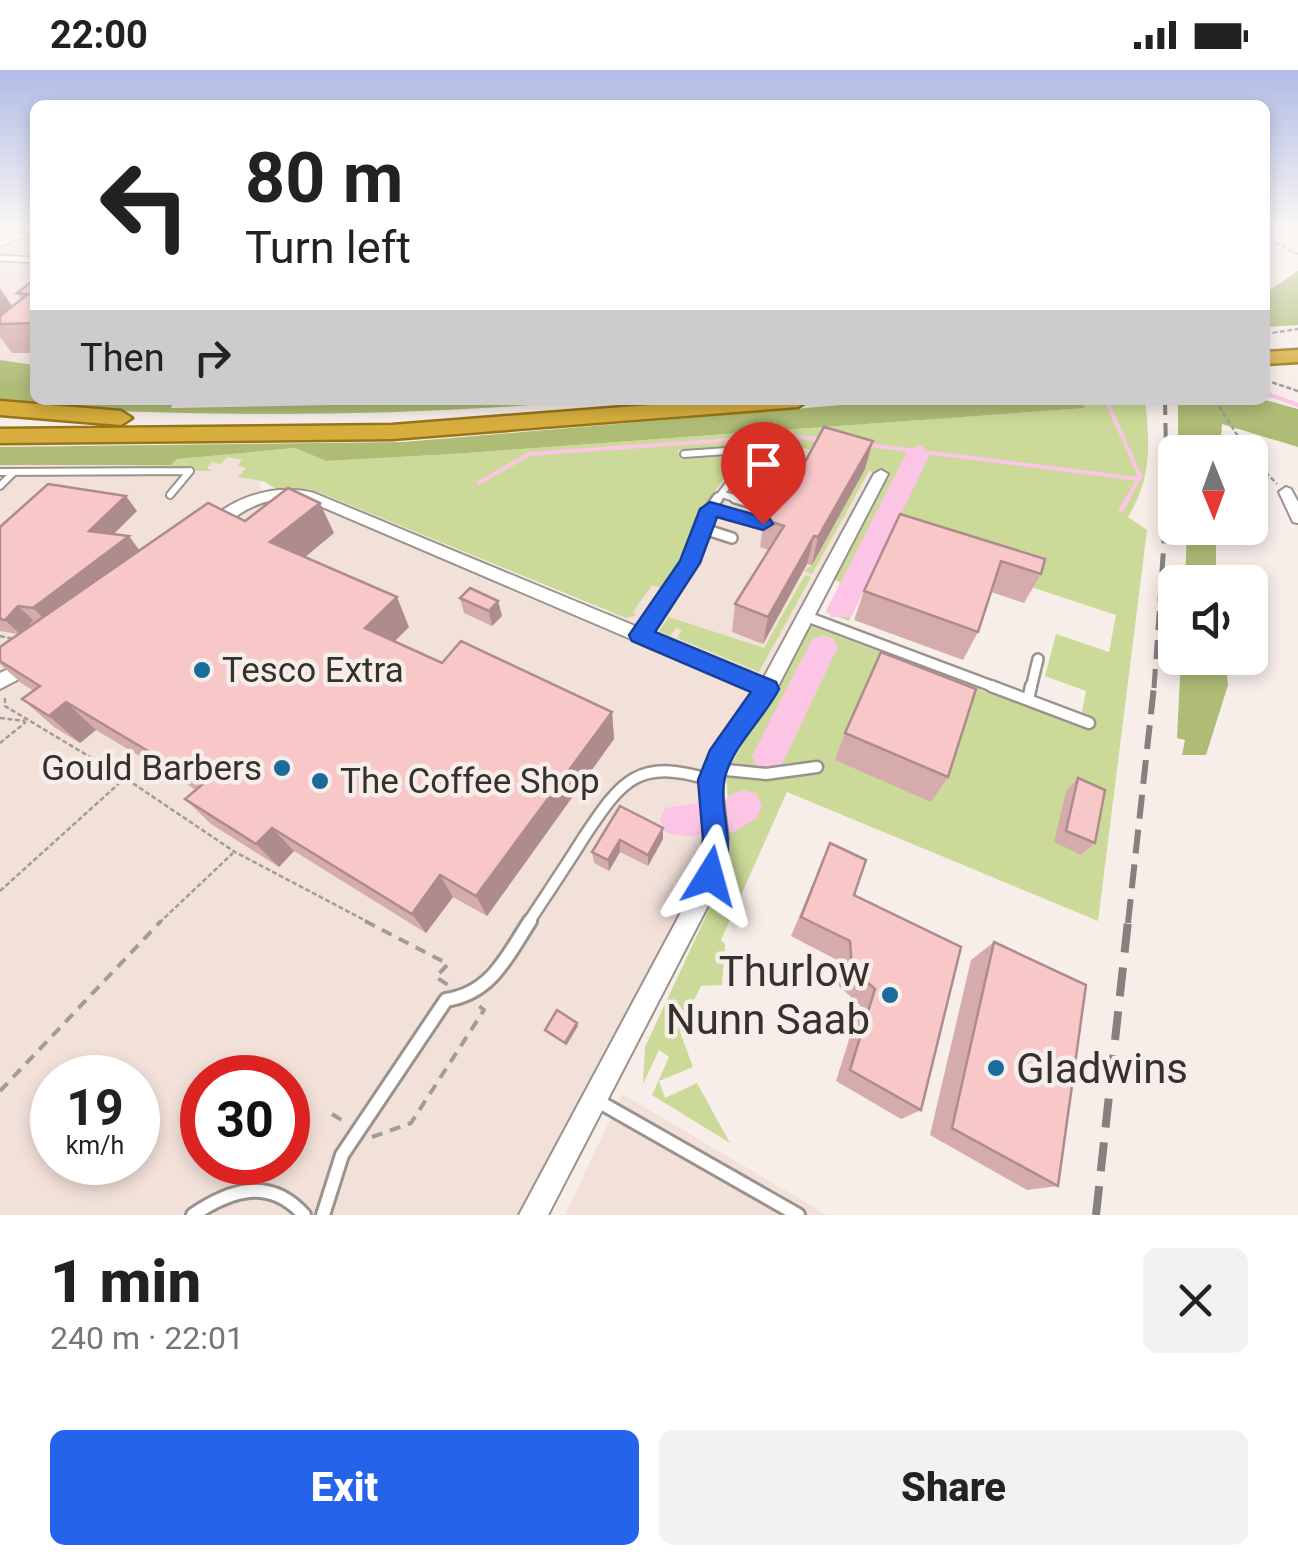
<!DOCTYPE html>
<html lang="en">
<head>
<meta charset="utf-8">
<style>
  :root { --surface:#fff; --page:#f2f2f2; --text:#222; --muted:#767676; --accent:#2563eb }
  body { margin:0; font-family:Roboto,sans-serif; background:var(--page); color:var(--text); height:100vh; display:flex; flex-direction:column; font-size:38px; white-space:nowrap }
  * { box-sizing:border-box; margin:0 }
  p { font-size:32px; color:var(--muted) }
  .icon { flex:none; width:55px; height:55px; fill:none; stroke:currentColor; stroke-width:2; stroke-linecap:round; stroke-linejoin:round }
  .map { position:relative; height:1145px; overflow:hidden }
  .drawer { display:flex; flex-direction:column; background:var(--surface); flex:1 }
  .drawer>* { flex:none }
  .hud { position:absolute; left:30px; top:30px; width:1240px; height:305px; border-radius:15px; box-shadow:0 5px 15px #0003; background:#fff; color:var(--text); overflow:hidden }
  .needle { width:65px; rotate:179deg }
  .buttons { position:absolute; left:1158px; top:365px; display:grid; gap:20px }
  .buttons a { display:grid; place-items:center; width:110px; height:110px; border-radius:15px; background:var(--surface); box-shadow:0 5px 15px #0003; font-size:50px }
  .speed { position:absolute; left:30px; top:985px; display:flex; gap:20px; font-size:50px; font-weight:700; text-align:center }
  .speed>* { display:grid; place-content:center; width:130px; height:130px; border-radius:50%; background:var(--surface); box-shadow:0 5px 15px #0003; line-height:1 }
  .speed small { font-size:25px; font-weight:400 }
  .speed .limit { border:15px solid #d22; background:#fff; color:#111 }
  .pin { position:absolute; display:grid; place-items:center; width:85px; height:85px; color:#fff; margin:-102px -42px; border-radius:50% 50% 50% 0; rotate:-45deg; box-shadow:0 0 10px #0007 }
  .pin .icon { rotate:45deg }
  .me { position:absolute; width:110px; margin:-55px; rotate:8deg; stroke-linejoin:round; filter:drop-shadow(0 0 8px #0008) }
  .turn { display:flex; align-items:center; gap:35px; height:210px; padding:0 50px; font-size:45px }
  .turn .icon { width:130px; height:130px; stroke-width:2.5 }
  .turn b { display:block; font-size:70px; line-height:85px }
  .then { display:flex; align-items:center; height:95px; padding:0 50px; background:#0003; gap:20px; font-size:38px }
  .round { display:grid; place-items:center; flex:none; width:105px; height:105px; border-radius:15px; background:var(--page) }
  .headline { display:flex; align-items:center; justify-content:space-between; height:170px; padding:0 50px }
  h1 { font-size:60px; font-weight:800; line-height:75px }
  .primary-button { display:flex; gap:20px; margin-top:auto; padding:20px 50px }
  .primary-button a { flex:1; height:115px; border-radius:15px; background:var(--accent); color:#fff; font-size:40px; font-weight:800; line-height:115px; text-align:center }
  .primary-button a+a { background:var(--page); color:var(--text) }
  .status { display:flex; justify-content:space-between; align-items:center; height:70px; padding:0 50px; background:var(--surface); direction:ltr }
  .status svg { height:28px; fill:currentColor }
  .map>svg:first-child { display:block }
  .built { fill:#f2e1d9; fill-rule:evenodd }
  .green { fill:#cbda98 }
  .forest { fill:#aebc76 }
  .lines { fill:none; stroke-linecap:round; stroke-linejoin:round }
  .stream-far1 { stroke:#fcc5e5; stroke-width:4 }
  .stream { stroke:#fcc5e5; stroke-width:5 }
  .river { fill:#fcc5e5; fill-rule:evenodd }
  .service-far4-casing { stroke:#9a928d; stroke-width:8 }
  .service-far3-casing { stroke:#9a928d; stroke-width:10 }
  .service-far2-casing { stroke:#9a928d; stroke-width:14 }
  .service-far1-casing { stroke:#9a928d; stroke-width:15 }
  .service-casing { stroke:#9a928d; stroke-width:18 }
  .minor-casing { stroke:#9a928d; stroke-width:4 }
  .trunk-casing { stroke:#987519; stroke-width:5 }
  .path-far1 { stroke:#a29b97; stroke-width:2.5; stroke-dasharray:5 2.5; stroke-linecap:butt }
  .path { stroke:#a29b97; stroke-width:4; stroke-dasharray:11 8; stroke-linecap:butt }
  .service-far4 { stroke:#fff; stroke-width:5 }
  .service-far3 { stroke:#fff; stroke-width:6 }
  .service-far2 { stroke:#fff; stroke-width:9 }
  .service-far1 { stroke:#fff; stroke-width:10 }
  .service { stroke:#fff; stroke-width:12 }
  .minor { fill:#fff; fill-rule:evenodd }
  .trunk { fill:#d7ae3e; fill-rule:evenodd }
  .rail-far3 { stroke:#87817e; stroke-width:4; stroke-dasharray:15 8; stroke-linecap:butt }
  .rail-far2 { stroke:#87817e; stroke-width:5; stroke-dasharray:19 10; stroke-linecap:butt }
  .rail-far1 { stroke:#87817e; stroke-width:6; stroke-dasharray:24 11; stroke-linecap:butt }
  .rail { stroke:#87817e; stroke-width:8; stroke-dasharray:29 15; stroke-linecap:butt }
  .wall { fill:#d5abac }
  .shaded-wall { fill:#ae8b8c }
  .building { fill:#f8c7c8; stroke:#ae8b8c; stroke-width:2.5 }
  .route { fill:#2563eb; stroke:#184099; stroke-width:2.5 }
  .poi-dot { fill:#1b6b9d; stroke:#f7eee9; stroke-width:4 }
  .labels { text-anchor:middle; stroke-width:9; stroke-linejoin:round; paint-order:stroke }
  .poi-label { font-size:35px; fill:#35312f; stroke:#f7eee9; text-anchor:start }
  .near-poi-label { font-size:42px; fill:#35312f; stroke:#f7eee9; text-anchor:end }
</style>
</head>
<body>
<div class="status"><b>22:00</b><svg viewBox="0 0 49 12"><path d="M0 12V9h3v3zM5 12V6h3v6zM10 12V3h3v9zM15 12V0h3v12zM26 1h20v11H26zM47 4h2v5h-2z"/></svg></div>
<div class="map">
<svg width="1298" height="1145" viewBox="0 0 1298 1145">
  <rect width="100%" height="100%" fill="#f7eee9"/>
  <path class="built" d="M7 159H35V295L0 290V163Z
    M800 372 904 388 766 607 607 544 733 388 680 389 678 380Z
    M305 380 259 414 265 425 295 423 767 619 719 688 715 787 533 1145H0V395ZM52 1008H138V1092H52ZM202 1008H288V1092H202Z
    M622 1024 827 1145H565Z"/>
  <path class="green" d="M1078 330H1145C1150 375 1152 408 1128 447L1147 460 1098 851 787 722 721 870 725 874 722 915 701 916 694 930 699 957 683 956 680 962 693 997 659 1011 665 1028 697 1013 730 1073 652 1025 669 987 659 980 643 1014 645 977 725 805 729 747 726 703 811 556 1087 660 1089 645 1082 642 1086 621 1045 606 1056 564 1109 582 1116 545 888 470 849 551 826 542 841 513 835 510 888 406 869 401 812 504 804 501 812 495 864 399 808 385 810 380 788 373 785 378 770 373 678 380 680 389 742 384 697 446 682 491 662 519 652 515 633 542 637 545 626 548 318 422 276 419 263 411 238 407 246 398 238 396 242 390 227 387 221 394 212 392 207 398 213 401 0 398 171 395 177 389 295 378 326 391 453 384 1083 338Z
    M805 505 811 507 759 602 677 568 682 560 676 558 670 566 659 561 669 547 764 578Z"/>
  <path class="forest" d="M1298 201V255L1265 257V223Z
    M0 290 35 295V330H175L171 338 595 330C402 347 210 348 16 336L0 333Z
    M900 330H1078L1085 338 453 384 326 391 295 378 177 389 171 395H0V377L404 372Z
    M1178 330H1265L1298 339V377L1222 354 1220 382H1178Z
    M1187 458H1216V512H1185Z
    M1181 588H1225L1228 615 1206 685H1182L1185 670 1177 668Z"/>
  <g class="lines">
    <path class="stream-far1" d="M1265 323 1298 335
      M1106 330 1140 406 1126 431
      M869 375 1139 409
      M479 413 529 384 787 366 824 370"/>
    <path class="stream" d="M1121 440 1128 428"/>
    <path class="river" d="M1288 159H1298V171L1292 169Z
      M919 375 931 382 855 539 851 547H831L827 539 907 382Z
      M823 565 834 569 838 577 781 696 769 701 757 696 752 686 757 676 812 569Z
      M744 720 757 724 762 736 757 748 732 763 717 753 714 761C697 767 682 768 665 762L660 750 665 738 701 732 716 742 731 724Z"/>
    <g class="service-far4-casing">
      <path id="service-far4" d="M0 173 35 161
        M0 188 35 190"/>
    </g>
    <g class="service-far3-casing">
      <path id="service-far3" d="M684 384 755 379 716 431
        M745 392 786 402
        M764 397 761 408 786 416V427
        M0 402 190 401
        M0 416 13 403
        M721 424 744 431
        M170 425 190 401"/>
    </g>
    <g class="service-far2-casing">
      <path id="service-far2" d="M735 428 779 441
        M710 439 763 454
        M701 458 732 468
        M805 546 997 618
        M640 565 690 493 704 447 718 428
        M1031 618 1038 589"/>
    </g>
    <g class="service-far1-casing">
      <path id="service-far1" d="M991 616 1089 653
        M1028 630 1031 616
        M716 699 766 704 817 697
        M528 853C547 824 566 796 584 767 622 710 638 687 711 710"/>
    </g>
    <g class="service-casing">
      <path id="service" d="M596 1030 798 1145
        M193 1145C231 1119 270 1107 304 1145
        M323 1145 342 1085 446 930C492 923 507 886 530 851"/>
    </g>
    <g class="minor-casing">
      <path id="minor" d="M881 400 888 404 774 624 727 692 721 710 728 769 714 824 548 1145H519L693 820 706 769 701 710 712 682 755 622 306 430C282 426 262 430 241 443 229 451 219 463 205 462L202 458C230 427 274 413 314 423L763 609 874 404Z
        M1286 417 1291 419 1298 432V453L1293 452 1279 422Z
        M30 588 36 590 39 595 36 600 0 619V603Z"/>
    </g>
    <g class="trunk-casing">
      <path id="trunk" d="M1298 280V292L1265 294V282Z
        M714 330H809L798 337 392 369 0 373V359L392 355Z
        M0 331 121 341 132 348 121 355 0 345Z"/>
    </g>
    <path class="path-far1" d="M1272 159V171L1298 184
      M1265 264 1298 259
      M1265 310 1298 321
      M1215 330 1248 382
      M1250 386 1277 414
      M0 566 13 569
      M5 628V636L125 708 235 782 370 853
      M0 648 25 651
      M0 673 26 652
      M0 821 125 708
      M159 853 233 783"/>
    <path class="path" d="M365 851 448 894 436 907 448 915
      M0 1021 161 851
      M332 1044 343 1051
      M372 1067 411 1053 484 940 479 936"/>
    <use href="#service-far4" class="service-far4"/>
    <use href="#service-far3" class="service-far3"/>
    <use href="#service-far2" class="service-far2"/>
    <use href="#service-far1" class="service-far1"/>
    <use href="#service" class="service"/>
    <use href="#minor" class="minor"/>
    <use href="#trunk" class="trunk"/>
    <path class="rail-far3" d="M1165 330 1167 431"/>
    <path class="rail-far2" d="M1154 618 1167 428"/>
    <path class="rail-far1" d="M1128 853 1154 616"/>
    <path class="rail" d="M1096 1145 1128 851"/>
  </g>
  <path class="wall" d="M35 209V283H12L0 267V218L12 236 21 229 17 223Z
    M865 399 812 495 807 494 763 574 732 562 735 534 768 480 760 477 764 449Z
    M137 441 114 464 140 480 245 451 334 463 305 487 409 557 394 571 442 593 612 642 614 669 487 846 453 827 426 863 294 781 279 797 211 754 185 729 196 720 96 660 80 673 54 657 22 629 34 621 21 613 0 594V577L18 564 0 561V457Z
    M900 444 1041 504 1024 533 991 522 978 562 963 590 854 550 864 521Z
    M460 528 498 531 502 546 492 556 464 543Z
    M845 663 948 707 931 732 835 690Z
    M1078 708 1095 773 1081 785 1054 772 1066 721Z
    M620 736 663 769 648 796 620 782 609 801 594 793 592 782Z
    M830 773 854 825 921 1040 901 1049 836 1011 860 935 839 916 837 890 791 866Z
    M994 872 1058 1116 1027 1120 930 1065 971 890Z"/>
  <path class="shaded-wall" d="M0 218 13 238 0 248Z
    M873 371 865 399 812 495 818 467Z
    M126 426 137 441 101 476 89 461Z
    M320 433 334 463 287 502 270 472Z
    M129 466 140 481 48 553 33 538Z
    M814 466 807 494 763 574 768 547Z
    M397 527 409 557 379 587 365 558Z
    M498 531 502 546 492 556 489 541Z
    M18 536 33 550 21 565 5 550Z
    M66 632 96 660 80 673 49 646Z
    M612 642 614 669 487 846 476 826Z
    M272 758 294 781 279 797 256 774Z
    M663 758V769L648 796V785Z
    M620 770V782L609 801 608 790Z
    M440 805 453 827 426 863 412 844Z
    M577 953 578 956 566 976 565 973Z"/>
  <path class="building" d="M35 209V253L0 254V246L28 224 17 223Z
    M824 357 873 371 818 467 814 466 768 547 735 534 784 456 764 449 783 421 792 416Z
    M48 414 126 426 89 461 129 466 33 538 18 536 5 550 0 549V457Z
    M288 418 320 433 270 472 397 527 365 558 442 593 461 571 612 642 476 826 440 805 412 844 272 758 256 774 185 729 203 714 66 632 49 646 22 629 40 616 0 591V577L208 433 245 451Z
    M900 444 1045 489 1041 504 1001 491 978 562 864 521Z
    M470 518 498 531 489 541 460 528Z
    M881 582 976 619 948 707 845 663Z
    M1078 708 1105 720 1095 773 1066 761Z
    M620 736 663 758 648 785 620 770 608 790 592 782Z
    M830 773 866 790 854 825 961 877 921 1040 850 1000 875 919 852 899 850 871 801 847Z
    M994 872 1086 915 1058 1116 952 1058Z
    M557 940 577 953 565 973 545 960Z"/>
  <linearGradient id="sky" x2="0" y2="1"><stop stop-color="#b0bbe7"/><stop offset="0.5" stop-color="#fbf7f5"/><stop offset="1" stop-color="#fbf7f5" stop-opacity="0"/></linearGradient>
  <rect width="1298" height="319" fill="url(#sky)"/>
  <path class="route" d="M710 432 770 449 773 454 763 460 717 447 700 493 655 562 776 612 779 619C764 648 733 675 725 707 717 742 739 773 720 816L710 820 700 816 696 806 703 769 698 710 710 680 751 622 632 571 629 565 680 491 700 439Z"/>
  <g class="poi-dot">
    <circle cx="202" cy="600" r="10"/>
    <circle cx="282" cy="698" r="10"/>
    <circle cx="320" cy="711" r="10"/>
    <circle cx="890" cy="925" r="10"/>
    <circle cx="996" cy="998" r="10"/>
  </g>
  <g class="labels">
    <g class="poi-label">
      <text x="222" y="612">Tesco Extra</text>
      <text x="262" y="710" text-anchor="end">Gould Barbers</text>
      <text x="340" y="723">The Coffee Shop</text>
    </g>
    <g class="near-poi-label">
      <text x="870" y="916">Thurlow<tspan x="870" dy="48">Nunn Saab</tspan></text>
      <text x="1016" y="1013" text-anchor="start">Gladwins</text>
    </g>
  </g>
</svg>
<div class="buttons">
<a><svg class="needle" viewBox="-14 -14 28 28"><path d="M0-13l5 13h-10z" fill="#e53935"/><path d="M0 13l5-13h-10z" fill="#767676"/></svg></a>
<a><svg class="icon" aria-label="sound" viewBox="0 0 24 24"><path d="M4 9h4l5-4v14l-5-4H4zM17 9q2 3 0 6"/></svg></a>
</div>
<div class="speed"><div>19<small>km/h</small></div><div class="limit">30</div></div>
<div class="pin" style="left:763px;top:454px;background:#d93025"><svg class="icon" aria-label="arrive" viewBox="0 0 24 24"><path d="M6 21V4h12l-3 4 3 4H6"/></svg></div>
<svg class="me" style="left:710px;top:806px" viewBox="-20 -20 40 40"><path d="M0-17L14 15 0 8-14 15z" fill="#2563eb" stroke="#fff" stroke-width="4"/></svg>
<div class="hud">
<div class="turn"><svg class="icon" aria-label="left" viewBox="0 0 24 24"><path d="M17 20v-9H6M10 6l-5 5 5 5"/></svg><div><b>80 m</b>Turn left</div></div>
<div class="then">Then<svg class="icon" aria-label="right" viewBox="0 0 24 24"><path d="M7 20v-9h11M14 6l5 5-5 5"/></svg></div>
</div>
</div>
<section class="drawer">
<div class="headline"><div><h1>1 min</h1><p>240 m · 22:01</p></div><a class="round"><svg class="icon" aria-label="close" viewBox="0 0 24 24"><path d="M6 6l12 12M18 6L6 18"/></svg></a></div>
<div class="primary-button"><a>Exit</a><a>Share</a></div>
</section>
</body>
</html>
